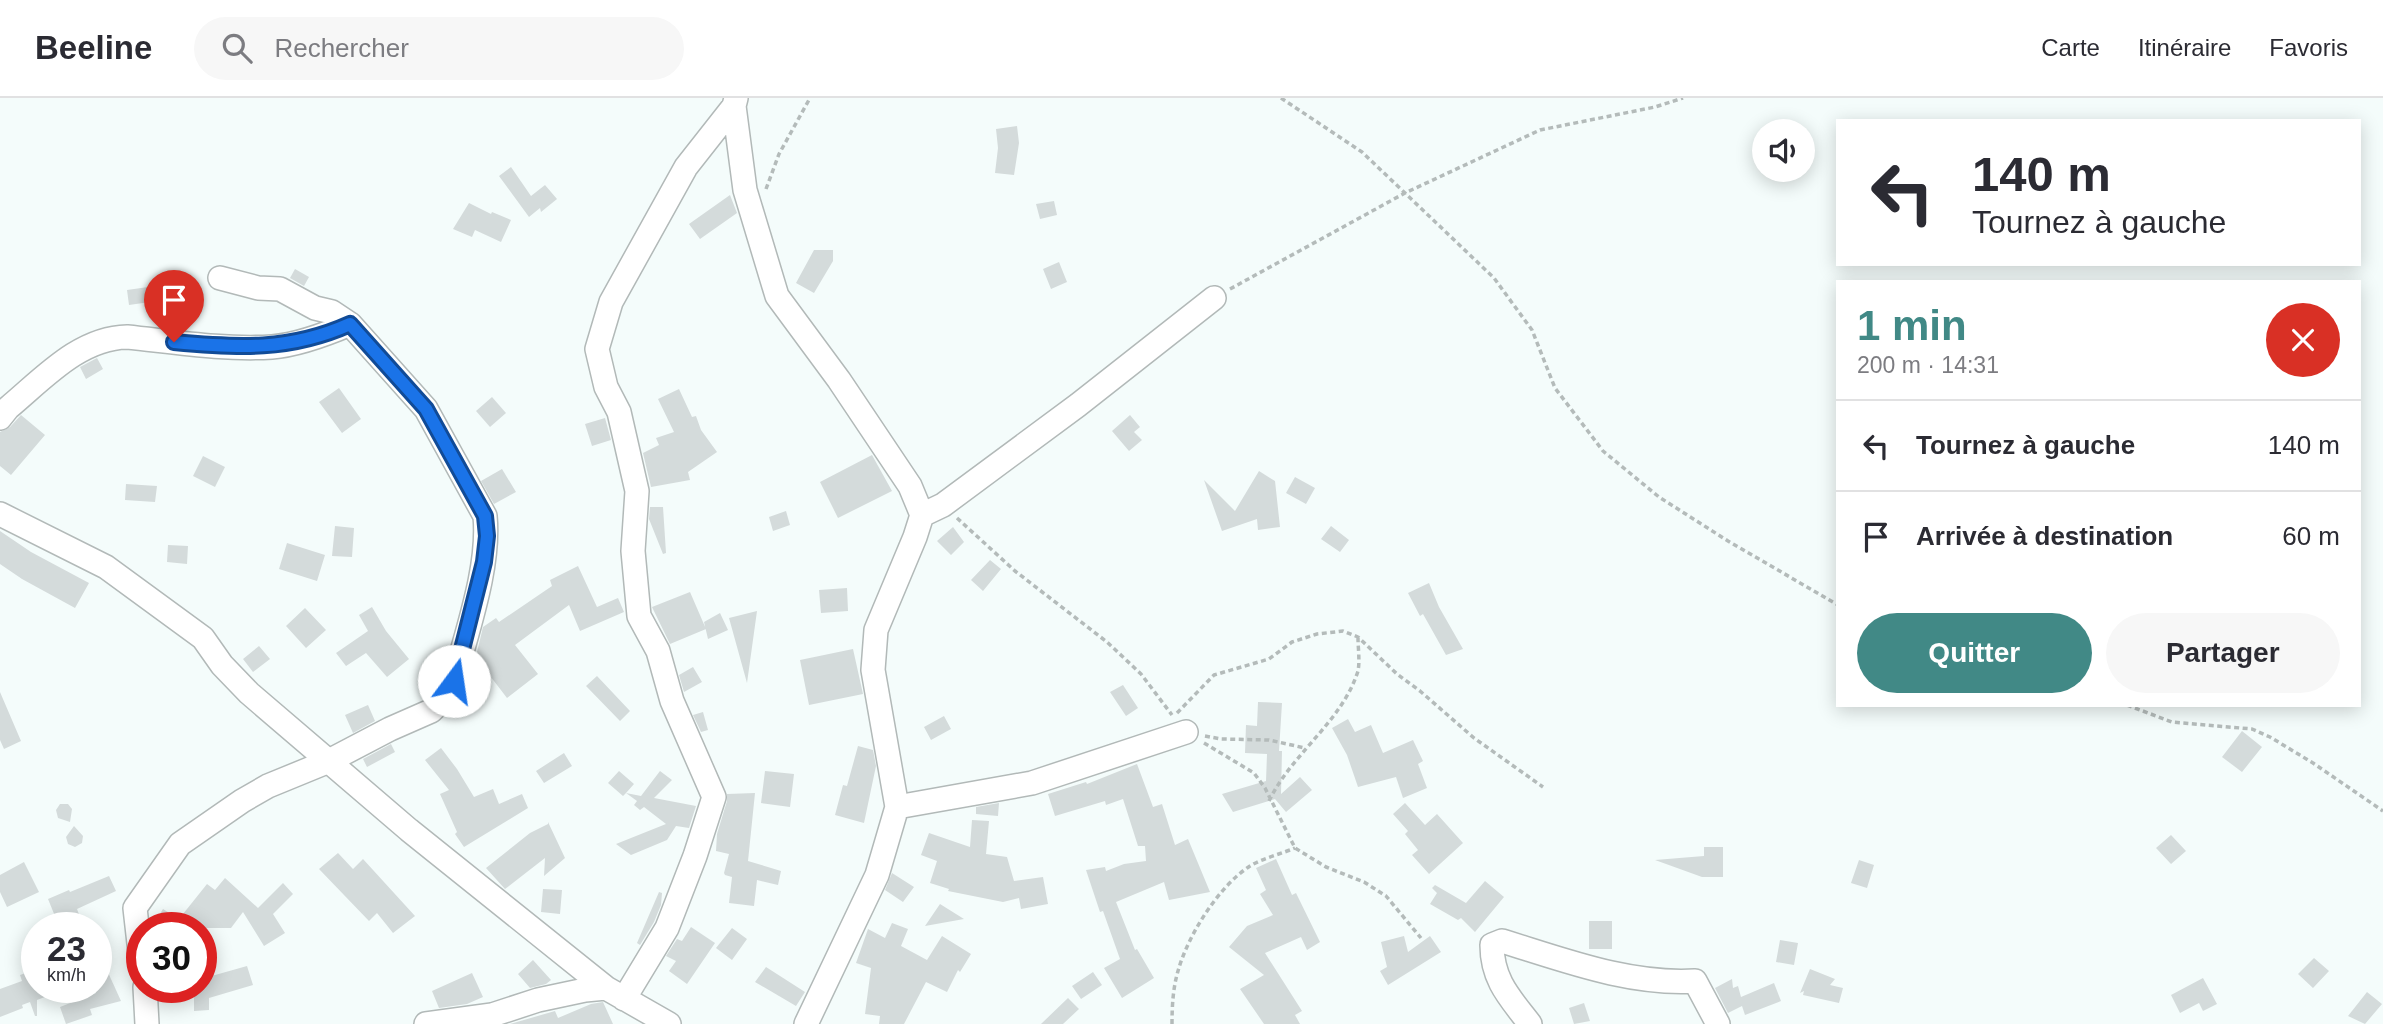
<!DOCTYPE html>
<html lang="fr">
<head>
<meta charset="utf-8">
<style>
  :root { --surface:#fff; --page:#f7f7f7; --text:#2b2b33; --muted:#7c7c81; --line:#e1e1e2; --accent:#418986 }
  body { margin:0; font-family:Arial,sans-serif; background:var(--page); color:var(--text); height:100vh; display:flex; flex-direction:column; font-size:26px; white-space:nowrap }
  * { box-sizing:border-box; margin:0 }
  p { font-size:23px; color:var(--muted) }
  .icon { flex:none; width:38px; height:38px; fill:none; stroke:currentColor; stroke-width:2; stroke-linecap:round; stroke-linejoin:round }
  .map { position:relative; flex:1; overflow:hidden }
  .sheet { position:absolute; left:1836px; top:182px; width:525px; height:427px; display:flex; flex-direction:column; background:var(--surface); border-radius:0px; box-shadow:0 4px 18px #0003 }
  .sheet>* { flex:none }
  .top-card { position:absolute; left:1836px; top:21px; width:525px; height:147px; border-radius:0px; box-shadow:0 4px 18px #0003; background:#fff; color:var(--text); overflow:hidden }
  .tools { position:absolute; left:1752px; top:21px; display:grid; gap:14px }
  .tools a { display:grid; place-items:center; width:63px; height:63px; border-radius:50%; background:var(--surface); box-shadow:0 4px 18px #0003; font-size:35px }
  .speed { position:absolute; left:21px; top:814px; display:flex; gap:14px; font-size:35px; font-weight:700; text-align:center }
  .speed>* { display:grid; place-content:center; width:91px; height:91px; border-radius:50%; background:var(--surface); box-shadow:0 4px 18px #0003; line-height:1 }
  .speed small { font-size:18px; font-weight:400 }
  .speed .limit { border:10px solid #d22; background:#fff; color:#111 }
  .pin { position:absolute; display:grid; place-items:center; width:60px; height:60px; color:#fff; margin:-72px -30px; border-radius:50% 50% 50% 0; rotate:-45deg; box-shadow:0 0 7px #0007 }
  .pin .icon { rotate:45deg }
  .me { position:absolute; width:77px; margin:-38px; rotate:14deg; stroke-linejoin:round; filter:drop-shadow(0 0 5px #0008) }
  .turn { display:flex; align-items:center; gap:24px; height:147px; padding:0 21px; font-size:32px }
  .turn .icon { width:91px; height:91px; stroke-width:2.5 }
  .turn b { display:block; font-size:49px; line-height:60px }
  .round { display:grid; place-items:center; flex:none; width:74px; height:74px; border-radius:37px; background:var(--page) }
  .overview { display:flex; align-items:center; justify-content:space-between; height:119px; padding:0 21px }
  h1 { font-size:42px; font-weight:600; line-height:52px; color:var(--accent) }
  .action { display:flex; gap:14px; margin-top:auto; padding:14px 21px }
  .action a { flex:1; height:80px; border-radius:42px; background:var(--accent); color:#fff; font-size:28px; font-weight:600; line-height:80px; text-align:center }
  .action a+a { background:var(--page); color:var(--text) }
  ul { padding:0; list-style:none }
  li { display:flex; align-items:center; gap:21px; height:91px; padding:0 21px; border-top:2px solid var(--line) }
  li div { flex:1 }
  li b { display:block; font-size:26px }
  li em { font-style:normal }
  header { display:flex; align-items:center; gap:42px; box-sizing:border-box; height:98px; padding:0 35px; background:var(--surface); border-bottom:2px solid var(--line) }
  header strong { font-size:33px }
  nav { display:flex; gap:38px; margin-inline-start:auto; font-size:24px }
  .search { width:490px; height:63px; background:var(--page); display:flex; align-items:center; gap:18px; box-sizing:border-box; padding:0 24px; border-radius:38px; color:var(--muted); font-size:26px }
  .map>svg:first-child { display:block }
  .building { fill:#d4dbdb }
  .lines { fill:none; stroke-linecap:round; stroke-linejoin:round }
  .minor-casing { stroke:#b2b9b8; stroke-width:26 }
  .path { stroke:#b4bbba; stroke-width:3.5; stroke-dasharray:5 3.5; stroke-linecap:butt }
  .minor { stroke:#fff; stroke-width:23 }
  .route-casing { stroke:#114b97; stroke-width:18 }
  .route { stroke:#1a73e8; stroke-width:12 }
</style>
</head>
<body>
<header>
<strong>Beeline</strong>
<div class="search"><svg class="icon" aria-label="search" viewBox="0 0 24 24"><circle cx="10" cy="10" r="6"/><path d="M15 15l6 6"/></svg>Rechercher</div>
<nav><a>Carte</a><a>Itinéraire</a><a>Favoris</a></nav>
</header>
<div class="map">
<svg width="2383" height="926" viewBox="0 0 2383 926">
  <rect width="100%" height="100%" fill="#f4fcfb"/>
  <path class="building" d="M1017 28 1019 45 1014 77 995 75 998 50 996 31Z
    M511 69 531 98 545 87 557 101 541 114 540 110 529 119 499 78Z
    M730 97 737 115 700 141 689 126Z
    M1054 103 1057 117 1040 121 1036 106Z
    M469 105 491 116 492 114 511 122 501 144 475 132 472 139 453 131Z
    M814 152H833V163L814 195 796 185Z
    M1059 164 1067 184 1051 191 1043 171Z
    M295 171 309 179 304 188 290 180Z
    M176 185 178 200 129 207 127 192Z
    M97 260 103 271 86 281 80 269Z
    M339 290 361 321 342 335 319 304Z
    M679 291 692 319 696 318 701 332 717 354 688 374 690 382 651 389 643 355 659 347 656 340 674 334 658 301Z
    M492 299 506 315 490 329 476 313Z
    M21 317 45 337 11 377 0 368V334L10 329Z
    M1130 317 1140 329 1134 334 1142 342 1129 353 1112 333Z
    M605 320 611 342 592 348 585 326Z
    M872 357 892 393 838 420 820 384Z
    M203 358 225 369 215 389 193 378Z
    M502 371 516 394 494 406 481 383Z
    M1259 373 1275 383 1280 429 1258 432 1257 421 1222 433 1204 382 1235 413Z
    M1295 379 1315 390 1306 406 1286 395Z
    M126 386 157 388 155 404 125 402Z
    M650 409H663L666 455 663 456 649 421Z
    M786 413 790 427 773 433 769 419Z
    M335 428 354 430 352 459 332 458Z
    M1331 428 1349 442 1340 454 1321 441Z
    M953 429 964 444 951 457 937 443Z
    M0 433 31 454 89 485 75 510 22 481 0 466Z
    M287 445 325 457 317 483 279 471Z
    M168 447 188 448 187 466 167 464Z
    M990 462 1001 471 983 493 971 482Z
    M578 468 597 509 618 500 624 514 580 533 569 507 515 547 538 576 507 600 484 570 487 568 477 554 483 529 496 520 499 524 552 488 550 482Z
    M1429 485 1439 509 1463 551 1446 557 1423 516 1420 518 1408 495Z
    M847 490 848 513 821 515 819 492Z
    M690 494 706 531 670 546 652 509Z
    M372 509 386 533 409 561 387 579 366 555 346 568 336 555 368 533 359 517Z
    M305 510 326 532 306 550 286 528Z
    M757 513 747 585 729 520Z
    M720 515 728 532 708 541 704 524Z
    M259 548 270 561 253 574 243 561Z
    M853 551 863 596 809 607 800 562Z
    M693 569 702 584 684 594 679 577Z
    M597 578 630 613 620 623 586 588Z
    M1123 587 1138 610 1126 618 1110 594Z
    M0 594 21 643 4 651 0 642Z
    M1258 604 1282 605 1279 653H1282L1281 696 1300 679 1312 692 1286 714 1275 701 1233 714 1222 696 1266 683 1267 656 1245 655 1246 627 1257 628Z
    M368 607 375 623 353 635 345 617Z
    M703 614 708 632 701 634 693 617Z
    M944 618 951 631 931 642 924 629Z
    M1348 621 1355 634 1371 627 1383 655 1413 642 1423 663 1418 666 1427 690 1403 700 1396 679 1358 689 1347 657 1332 630Z
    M2242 633 2262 649 2242 674 2222 659Z
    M391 646 395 654 367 669 363 661Z
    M858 648 873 652 876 668 864 725 835 717 843 687 847 688Z
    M441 650 457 671 474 699 493 691 499 706 522 696 528 710 464 749 455 736 457 734 440 696 449 692 425 662Z
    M564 655 572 668 544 685 536 673Z
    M1137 666 1153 709 1162 706 1175 747 1188 741 1210 794 1169 802 1164 784 1116 804 1135 852 1137 851 1154 880 1122 900 1104 870 1120 861 1103 813 1100 814 1086 772 1105 769 1106 773 1124 766 1146 763 1145 748H1138L1123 701 1106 707 1105 703 1055 718 1048 696 1086 684 1087 686Z
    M619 673 634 686 626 695 641 698 660 673 672 682 654 700 696 708 689 730 676 728 667 742 631 757 616 746 666 726 644 709 640 712 634 707 637 703 626 695 623 698 608 685Z
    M765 673 794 676 790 709 761 705Z
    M755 695 748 763 781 773 778 787 757 782 754 808 729 805 732 779 725 777 724 775 729 756 716 753 717 736 727 703V696Z
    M999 705 998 718 976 716V709Z
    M1405 705 1425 727 1437 716 1463 745 1429 776 1412 757 1418 752 1405 736 1408 733 1393 716Z
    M60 706H68L72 711 70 724 58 720 56 712Z
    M972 722 989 723 986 756 1007 759 1014 783 1043 779 1048 806 1021 811 1019 800 1003 804 948 793 949 791 930 785 937 763 921 757 929 735 970 749Z
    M548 724 565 760 544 778 545 760 505 791 486 770 530 735 548 726Z
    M74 728 83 738 82 745 75 749 68 746 66 739Z
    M2171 737 2186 753 2171 766 2156 750Z
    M1704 749H1723V779H1702L1655 762 1704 758Z
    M338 755 353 771 363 761 415 818 393 835 377 815 369 823 319 771Z
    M1276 761 1292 797 1296 795 1320 844 1307 852 1301 839 1265 855 1302 913 1295 917 1300 926H1264L1240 891 1264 877 1229 849 1247 828 1273 817 1260 796 1266 792 1256 770Z
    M1859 762 1874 767 1867 790 1851 785Z
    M24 764 39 794 7 809 0 794V777Z
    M892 775 914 789 903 804 885 792Z
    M109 778 116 793 77 811 80 819 59 828 48 801 69 792 70 794Z
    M225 780 258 810 283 785 293 796 273 816 285 835 264 848 243 814 231 830H151L163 811 179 821 207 786 215 792Z
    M1485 783 1504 799 1475 834 1461 820 1458 822 1430 806 1437 795 1432 790 1435 787 1466 805Z
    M543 791 562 792 560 816 541 814Z
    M659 794 662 795 661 807 654 824 640 847 637 845Z
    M940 806 964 821 925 828Z
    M1589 823H1612V851H1589Z
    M892 825 908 831 901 848 927 862 942 838 971 856 960 874 958 872 947 894 926 884 904 926H879L880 918 865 916 871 870 856 865 868 831 885 840Z
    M691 829 715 845 687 886 669 873 676 863 666 858 677 841 682 843Z
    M732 830 747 841 732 862 716 850Z
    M1404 838 1408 854 1430 838 1441 854 1388 887 1380 873 1387 869 1381 844Z
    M1780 842 1798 845 1794 867 1776 864Z
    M96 848 121 903 90 911 92 917 66 926 60 909 96 895Z
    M2314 860 2329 873 2313 890 2298 876Z
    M533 862 551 882 546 886 530 890 518 876Z
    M247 868 253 887 209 900V912L194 913V892L201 891V881Z
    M766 869 805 894 796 908 755 884Z
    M37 871V889H66V891L37 902V918H35L30 904 22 907 23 910 0 919V891L22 883 20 877Z
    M1810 871 1835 881 1830 887 1843 890 1839 905 1803 897 1804 893 1800 895Z
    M1093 874 1102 887 1081 901 1072 888Z
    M472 875 483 899 467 906 439 910 432 893Z
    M2203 880 2217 906 2203 913 2199 905 2180 915 2171 897Z
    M1732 881 1733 890 1738 888 1741 899 1774 885 1781 903 1745 917 1742 908 1728 915 1715 890Z
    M2367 894 2382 906 2365 926 2348 918Z
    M1068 900 1079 911 1063 926H1041Z
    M603 904 613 926H510L555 913 558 920 591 906Z
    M1584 905 1590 923 1574 926 1569 910Z"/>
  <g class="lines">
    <g class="minor-casing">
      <path id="minor" d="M736 0 734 8 745 92 777 198 839 282 910 388 922 417 915 439 876 532 873 572 897 709 877 777 806 926
        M0 320 8 310C43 281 79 240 127 239 175 244 224 252 272 249 296 247 329 235 350 226
        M0 416 106 469 203 540 222 567 249 595 409 732 606 890
        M922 417 943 407 1078 307 1214 200
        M897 709 1032 685 1186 634
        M142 872 135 810 180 746 242 703 268 688 329 663 390 631 431 613 444 600 454 583C467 532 490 469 485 418L426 311 350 226 332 214 315 210 280 191 258 190 220 180
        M145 889 147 926
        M624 901 667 830 695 758 714 699 672 603 658 553 639 518 633 453 637 393 619 314 606 289 597 251 611 204 686 69 734 8
        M426 926 492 917 538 902 585 892 606 890 669 926
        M1530 926C1510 900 1492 882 1492 847L1502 843C1564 862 1629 887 1695 883L1718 926"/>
    </g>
    <path class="path" d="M1281 0 1362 54 1494 180 1532 232 1555 290 1603 353 1659 399 1728 443 1838 507
      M766 91 779 56 810 0
      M1230 191 1405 95 1540 32 1655 9 1683 0
      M957 420 1015 473 1107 544 1141 576 1172 617
      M2127 607 2172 624 2252 631 2270 639 2313 665 2383 713
      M1177 615 1214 577 1269 561 1292 544 1317 536 1343 533 1358 539 1397 576 1420 593 1474 640 1543 689
      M1205 638 1221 641 1269 642 1305 650
      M1204 645 1254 675 1265 690 1295 750 1326 769 1364 784 1386 798 1421 840
      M1269 703C1292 655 1342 624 1358 573 1360 563 1358 550 1358 540
      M1172 926C1172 908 1173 890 1178 873 1188 837 1219 788 1250 768 1263 760 1281 756 1295 750"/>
    <use href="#minor" class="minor"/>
  </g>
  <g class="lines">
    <g class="route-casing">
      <path id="route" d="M174 244C238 250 290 253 350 226L426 311 485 418 487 438 484 464 454 583"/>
    </g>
    <use href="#route" class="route"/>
  </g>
</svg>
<div class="tools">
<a><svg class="icon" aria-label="sound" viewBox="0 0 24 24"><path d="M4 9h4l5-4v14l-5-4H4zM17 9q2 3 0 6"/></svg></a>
</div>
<div class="speed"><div>23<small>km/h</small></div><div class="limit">30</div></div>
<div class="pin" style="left:174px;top:244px;background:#d93025"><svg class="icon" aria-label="arrive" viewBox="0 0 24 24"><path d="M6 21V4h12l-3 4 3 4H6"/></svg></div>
<svg class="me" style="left:454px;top:583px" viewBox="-20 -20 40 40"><circle r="19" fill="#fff"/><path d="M0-13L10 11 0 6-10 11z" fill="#1a73e8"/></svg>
<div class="top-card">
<div class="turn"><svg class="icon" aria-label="left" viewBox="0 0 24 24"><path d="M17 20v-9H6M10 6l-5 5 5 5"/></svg><div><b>140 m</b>Tournez à gauche</div></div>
</div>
<section class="sheet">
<div class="overview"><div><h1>1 min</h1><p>200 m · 14:31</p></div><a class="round" style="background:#d93025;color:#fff"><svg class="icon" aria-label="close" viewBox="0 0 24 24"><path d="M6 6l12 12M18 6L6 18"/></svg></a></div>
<ul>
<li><svg class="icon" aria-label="left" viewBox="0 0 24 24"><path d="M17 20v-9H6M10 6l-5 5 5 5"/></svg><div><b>Tournez à gauche</b></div><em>140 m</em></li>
<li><svg class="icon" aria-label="arrive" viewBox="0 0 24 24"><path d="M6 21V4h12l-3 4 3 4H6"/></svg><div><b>Arrivée à destination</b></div><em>60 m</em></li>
</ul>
<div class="action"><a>Quitter</a><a>Partager</a></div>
</section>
</div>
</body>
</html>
